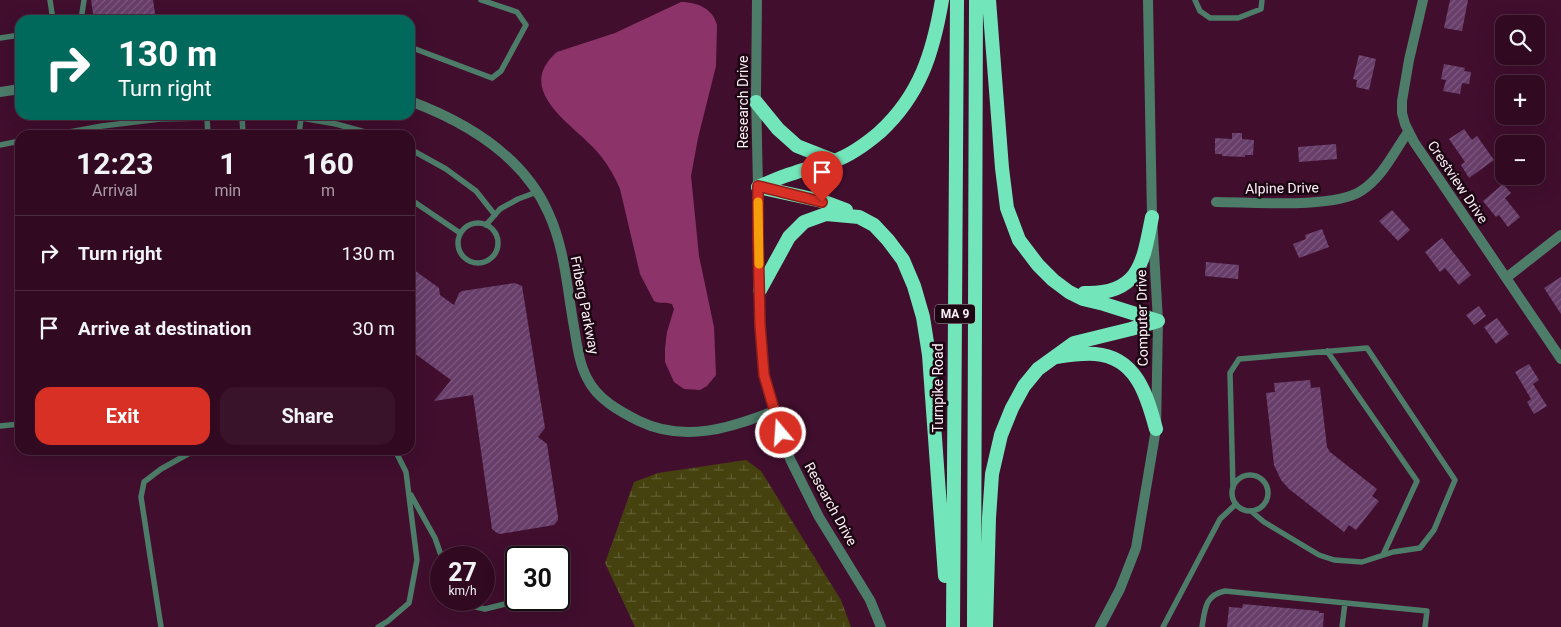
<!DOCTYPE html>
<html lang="en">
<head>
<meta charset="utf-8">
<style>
  :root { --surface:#310a22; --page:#39132a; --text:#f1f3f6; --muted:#a89aa5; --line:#4c2b40; --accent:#d93025 }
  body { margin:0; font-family:Roboto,sans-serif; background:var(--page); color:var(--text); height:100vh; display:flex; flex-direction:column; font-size:19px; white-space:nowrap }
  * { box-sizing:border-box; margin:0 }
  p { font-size:16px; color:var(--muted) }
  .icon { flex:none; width:28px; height:28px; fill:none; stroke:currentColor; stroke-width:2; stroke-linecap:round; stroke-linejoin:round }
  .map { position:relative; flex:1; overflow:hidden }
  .drawer { position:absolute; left:15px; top:130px; width:400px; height:325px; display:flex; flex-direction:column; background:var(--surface); border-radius:15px; box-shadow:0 5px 20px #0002,0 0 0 1px var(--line) }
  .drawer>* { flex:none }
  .banner { position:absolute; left:15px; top:15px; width:400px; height:105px; border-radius:15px; box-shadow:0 5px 20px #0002,0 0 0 1px var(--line); background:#00695c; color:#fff; overflow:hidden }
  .controls { position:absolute; left:1495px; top:15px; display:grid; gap:10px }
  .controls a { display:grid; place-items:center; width:50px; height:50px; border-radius:10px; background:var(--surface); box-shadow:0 5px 20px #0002,0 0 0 1px var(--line); font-size:25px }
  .speed { position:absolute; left:430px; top:546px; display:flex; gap:10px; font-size:25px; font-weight:700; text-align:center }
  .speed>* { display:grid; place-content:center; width:65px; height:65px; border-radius:50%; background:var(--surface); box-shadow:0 5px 20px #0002,0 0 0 1px var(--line); line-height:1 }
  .speed small { font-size:12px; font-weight:400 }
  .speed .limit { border:2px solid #111; border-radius:8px; background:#fff; color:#111 }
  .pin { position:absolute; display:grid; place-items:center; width:42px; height:42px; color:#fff; margin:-51px -21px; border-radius:50% 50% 50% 0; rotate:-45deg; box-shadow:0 0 5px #0007 }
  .pin .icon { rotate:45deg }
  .me { position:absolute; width:55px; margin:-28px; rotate:342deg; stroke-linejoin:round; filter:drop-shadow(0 0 4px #0008) }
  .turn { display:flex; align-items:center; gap:18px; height:105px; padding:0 20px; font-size:22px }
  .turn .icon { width:65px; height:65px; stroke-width:2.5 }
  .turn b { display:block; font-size:35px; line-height:42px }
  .eta { display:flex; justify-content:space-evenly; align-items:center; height:85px; text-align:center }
  .eta b { font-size:30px; font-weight:700; line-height:35px }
  .cta { display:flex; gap:10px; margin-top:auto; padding:10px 20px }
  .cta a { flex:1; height:58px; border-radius:15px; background:var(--accent); color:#fff; font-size:20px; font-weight:700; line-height:58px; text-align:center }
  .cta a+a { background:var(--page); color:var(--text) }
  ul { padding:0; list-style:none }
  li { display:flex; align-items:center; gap:15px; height:75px; padding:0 20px; border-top:1px solid var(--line) }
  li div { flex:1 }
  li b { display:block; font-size:19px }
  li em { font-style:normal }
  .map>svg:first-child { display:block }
  .wetland { fill:url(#wetland-marsh) }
  .water { fill:#8c346a }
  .building { fill:url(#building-hatch) }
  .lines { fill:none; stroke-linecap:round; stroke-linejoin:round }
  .service { stroke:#4d7c69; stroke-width:5.5 }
  .minor { stroke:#4d7c69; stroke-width:10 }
  .tertiary { stroke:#4d7c69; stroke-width:10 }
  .trunk { stroke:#72e6ba; stroke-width:14 }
  .route-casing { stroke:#8d1f18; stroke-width:12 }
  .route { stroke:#d93025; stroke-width:9 }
  .slow { stroke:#f59e0b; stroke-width:9 }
  .labels { text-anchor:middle; stroke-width:5; stroke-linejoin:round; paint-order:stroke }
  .shield { fill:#1b0612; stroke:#baaab2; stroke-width:1 }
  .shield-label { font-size:12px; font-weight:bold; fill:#fef0f7 }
  .street-label { font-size:14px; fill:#fef0f7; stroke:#1b0612 }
</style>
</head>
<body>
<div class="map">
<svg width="1561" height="627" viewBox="0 0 1561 627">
  <defs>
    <pattern id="wetland-marsh" width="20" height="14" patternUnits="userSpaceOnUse" patternTransform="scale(1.25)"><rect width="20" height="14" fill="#45420f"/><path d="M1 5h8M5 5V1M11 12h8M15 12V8" fill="none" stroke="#615e33"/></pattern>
    <pattern id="building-hatch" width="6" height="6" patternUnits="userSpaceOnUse" patternTransform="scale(1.25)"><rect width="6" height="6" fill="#673d69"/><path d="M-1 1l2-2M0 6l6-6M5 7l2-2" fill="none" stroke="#7e597f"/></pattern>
  </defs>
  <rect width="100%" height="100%" fill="#410e2e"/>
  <path class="wetland" d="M746 460 761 471 841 600 851 627H635L605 563 634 482 658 473Z"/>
  <path class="water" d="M681 2C696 2 713 8 717 25L716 66 698 138 691 176 699 256 714 327 716 375 707 386 700 390 684 389 674 382 665 362V348L667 332 674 309 672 304C666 302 660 304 654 301L640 274 620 189C615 177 608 165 600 155 578 127 511 92 557 52L615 33Z"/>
  <path class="building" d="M91 0H153L156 20H94Z
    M1450 0H1468L1462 31 1444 28Z
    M1359 55 1376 59 1369 90 1356 87 1357 80 1353 79Z
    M1444 64 1465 68 1464 71 1471 72 1469 84 1462 83 1460 94 1443 91 1446 80 1441 79Z
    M1464 129 1472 140 1477 136 1494 160 1469 178 1461 165 1465 162 1449 139Z
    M1232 133H1242V139L1254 140 1253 155H1245V157L1222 156V154H1215V138L1232 139Z
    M1336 144 1337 159 1299 162 1298 147Z
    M1503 184 1511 193 1505 198 1520 217 1508 227 1499 215 1496 217 1483 201Z
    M1392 210 1410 230 1398 241 1379 221Z
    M1322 229 1329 247 1299 258 1293 244 1306 239 1305 235Z
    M1442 238 1471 275 1459 285 1445 268 1440 272 1425 252Z
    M1206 262 1239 265 1238 279 1205 276Z
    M410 267 439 288 440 295 454 305 459 293 462 291 515 283 522 286 545 428 538 437 547 444 558 517V520L554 525 500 534 497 533 492 529 473 395 434 401 451 380 410 350Z
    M1561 277V314L1544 288Z
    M1479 306 1486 316 1474 325 1466 315Z
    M1497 318 1509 334 1496 344 1484 327Z
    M1529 364 1539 380 1533 384 1547 406 1534 414 1527 402 1531 399 1515 372Z
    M1310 380 1311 388 1320 387 1327 447 1330 452 1377 489 1372 496 1379 501 1356 530 1349 525 1344 532 1289 489 1281 480 1274 465 1266 393 1275 392 1274 383Z
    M1243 604 1319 611V613H1324L1323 627H1227L1229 607 1242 608Z"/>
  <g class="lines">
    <path class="service" d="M50 0 53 20
      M1195 0 1200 11 1210 18H1238L1261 9 1262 0
      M81 20 84 0
      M246 20 274 18 288 20
      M0 38 20 35
      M410 47 492 78 501 71 526 25 517 12 481 0
      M242 115 243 135
      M53 135 102 126 160 119 207 118 208 135
      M299 135 301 118 336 124 376 135
      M0 145 20 141
      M410 149 446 169 476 191 495 215
      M410 199 460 233
      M458 243a20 20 0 1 1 40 0a20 20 0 1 1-40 0Z
      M486 225 500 209 518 199 537 192
      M1327 351 1417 481 1383 555
      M0 426 20 424
      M1232 493a18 18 0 1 1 36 0a18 18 0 1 1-36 0Z
      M1233 488 1230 373 1239 359 1367 348 1455 480 1434 530 1420 548 1393 552 1362 562 1334 560 1319 555 1264 522 1251 511
      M411 495 435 538 442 558
      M463 600 467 605 485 609 509 603 516 592
      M161 627 141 497 144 482 161 469 195 450
      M378 627 388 621 409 603 417 560 406 472 395 450
      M1163 627 1220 519 1236 504
      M1202 627C1205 609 1205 595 1225 591L1427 611 1425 627
      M1342 627 1345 603"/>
    <path class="minor" d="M1423 0 1409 60 1402 101V113L1405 124 1414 142 1561 359
      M0 92 20 89
      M410 101C466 122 523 156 548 212 565 248 567 289 574 327 577 344 579 363 587 378 597 399 619 411 639 421 684 443 731 428 774 411
      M758 187V240L760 325 764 375 777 420 790 459 819 517 870 600 881 627
      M1216 202C1250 202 1333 209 1361 191 1382 178 1394 152 1408 132
      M1506 278 1561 235
      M1100 627 1120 589 1136 548 1156 429 1158 321"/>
    <path class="tertiary" d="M757 0 756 94 758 187
      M1148 0 1152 217 1158 321"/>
    <path class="trunk" d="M989 0 1002 168 1007 208 1019 240 1038 265 1053 280 1069 292 1083 299 1104 304 1158 321
      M756 102 778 129 797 146 835 161
      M758 187C770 182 782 176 794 173 807 168 821 166 834 161 851 155 866 144 880 132 920 95 933 53 942 0
      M758 187 822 201 846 210
      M760 290 789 237 804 222 826 214 859 217 874 225 888 240 903 260 914 286 923 317 929 355 945 576
      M1084 293C1140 295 1143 262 1152 217
      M1056 357C1069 355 1082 353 1095 354 1136 357 1147 395 1156 429
      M953 627 957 0
      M974 627 976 0
      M986 627 989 518 992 474 1001 435 1012 408 1024 386 1038 369 1074 343 1131 329 1158 321"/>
  </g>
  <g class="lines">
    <g class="route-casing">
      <path id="route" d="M781 433 764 375 760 325 758 240V186L822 202"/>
    </g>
    <use href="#route" class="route"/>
    <path class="slow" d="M758 202 759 264"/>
  </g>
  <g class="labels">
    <rect class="shield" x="935" y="304.5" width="40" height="19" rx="4"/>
    <g class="shield-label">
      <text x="955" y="318">MA 9</text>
    </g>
    <g class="street-label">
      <text transform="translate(743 102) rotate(-90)" y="5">Research Drive</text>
      <text transform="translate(1458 182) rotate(56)" y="5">Crestview Drive</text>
      <text transform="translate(1282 188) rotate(-1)" y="5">Alpine Drive</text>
      <text transform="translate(585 305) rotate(79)" y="5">Friberg Parkway</text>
      <text transform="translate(1142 318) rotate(-91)" y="5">Computer Drive</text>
      <text transform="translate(938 388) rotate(-90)" y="5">Turnpike Road</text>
      <text transform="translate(831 504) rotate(61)" y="5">Research Drive</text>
    </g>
  </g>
</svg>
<div class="controls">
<a><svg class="icon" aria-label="search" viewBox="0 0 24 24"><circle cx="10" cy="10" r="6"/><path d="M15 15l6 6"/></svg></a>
<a>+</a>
<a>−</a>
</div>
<div class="speed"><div>27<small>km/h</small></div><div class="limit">30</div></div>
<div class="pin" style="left:822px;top:202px;background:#d93025"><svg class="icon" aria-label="arrive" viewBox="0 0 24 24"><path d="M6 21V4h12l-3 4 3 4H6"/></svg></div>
<svg class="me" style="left:781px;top:433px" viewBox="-20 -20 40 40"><circle r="17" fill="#d93025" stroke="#fff" stroke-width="3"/><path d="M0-11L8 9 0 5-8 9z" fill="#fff"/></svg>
<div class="banner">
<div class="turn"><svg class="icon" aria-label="right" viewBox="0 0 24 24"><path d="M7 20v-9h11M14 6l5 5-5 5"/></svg><div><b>130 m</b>Turn right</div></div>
</div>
<section class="drawer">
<div class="eta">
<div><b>12:23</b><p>Arrival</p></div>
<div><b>1</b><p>min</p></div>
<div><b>160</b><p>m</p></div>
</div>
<ul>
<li><svg class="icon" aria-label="right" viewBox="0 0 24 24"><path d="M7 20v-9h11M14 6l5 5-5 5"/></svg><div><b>Turn right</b></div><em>130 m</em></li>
<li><svg class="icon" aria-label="arrive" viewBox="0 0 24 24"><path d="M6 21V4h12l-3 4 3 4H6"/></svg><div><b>Arrive at destination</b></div><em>30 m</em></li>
</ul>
<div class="cta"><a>Exit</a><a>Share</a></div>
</section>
</div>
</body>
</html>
